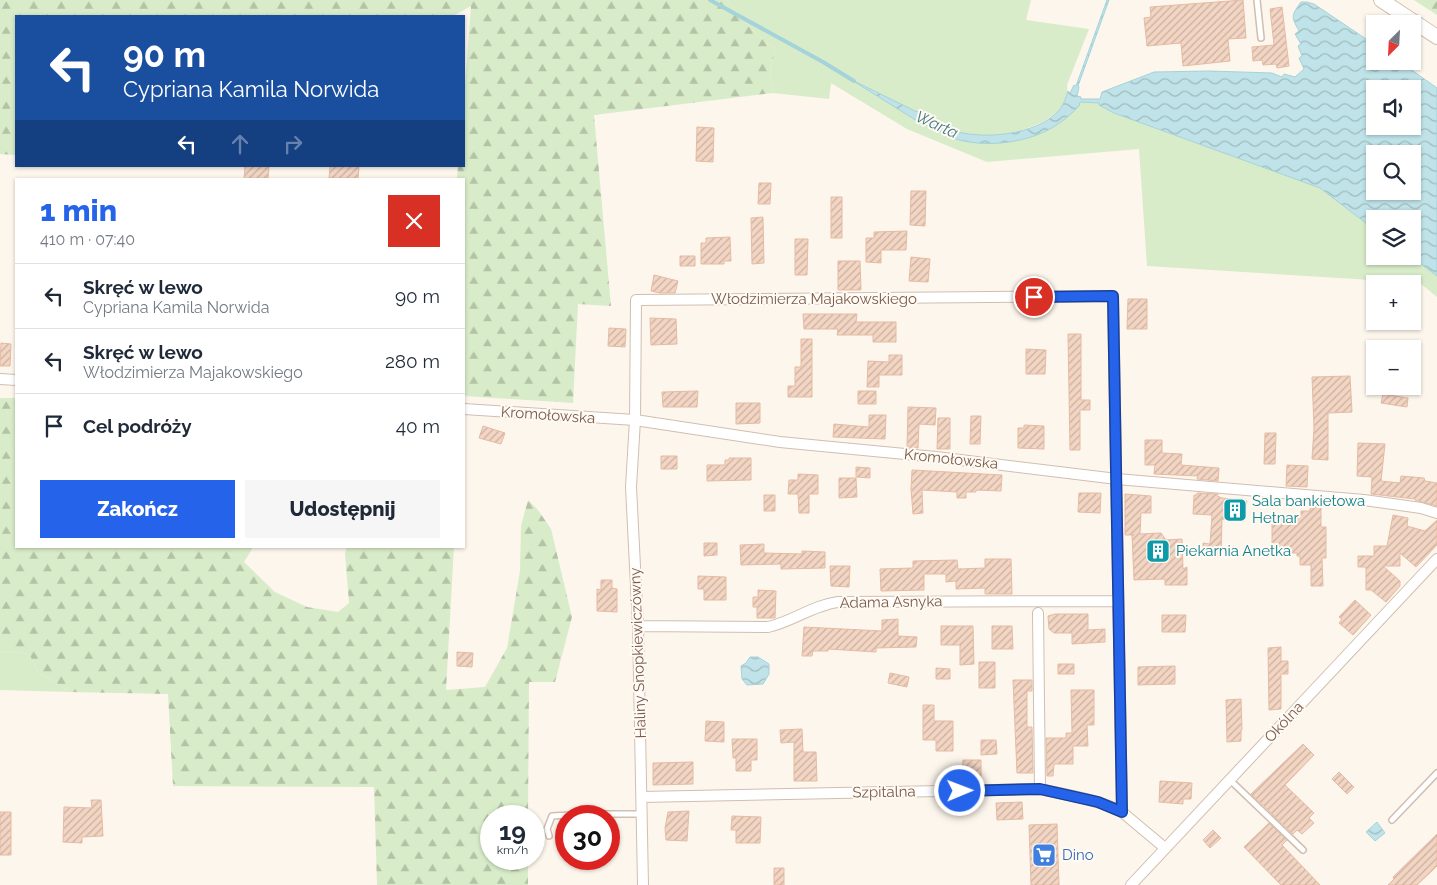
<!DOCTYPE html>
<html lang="pl">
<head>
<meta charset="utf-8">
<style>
  :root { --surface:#fff; --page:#f6f6f7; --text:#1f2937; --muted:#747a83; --line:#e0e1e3; --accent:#2563eb }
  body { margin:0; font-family:Raleway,sans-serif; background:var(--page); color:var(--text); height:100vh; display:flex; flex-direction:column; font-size:19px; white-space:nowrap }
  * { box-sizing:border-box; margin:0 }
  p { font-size:16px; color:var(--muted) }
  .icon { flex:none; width:28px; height:28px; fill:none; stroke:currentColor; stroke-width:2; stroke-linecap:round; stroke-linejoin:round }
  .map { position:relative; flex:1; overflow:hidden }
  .panel { position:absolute; left:15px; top:178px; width:450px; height:370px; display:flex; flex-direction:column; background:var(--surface); border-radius:0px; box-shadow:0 1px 4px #0004 }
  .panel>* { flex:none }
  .guide { position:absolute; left:15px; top:15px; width:450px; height:152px; border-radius:0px; box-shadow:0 1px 4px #0004; background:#1a4fa0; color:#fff; overflow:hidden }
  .needle { width:32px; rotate:204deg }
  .fabs { position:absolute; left:1366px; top:15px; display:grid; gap:10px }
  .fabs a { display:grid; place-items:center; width:55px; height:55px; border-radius:0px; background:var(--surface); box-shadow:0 1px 4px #0004; font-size:25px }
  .speed { position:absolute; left:480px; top:805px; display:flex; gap:10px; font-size:25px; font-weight:700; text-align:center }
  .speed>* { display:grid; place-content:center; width:65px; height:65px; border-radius:50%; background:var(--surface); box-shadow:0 1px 4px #0004; line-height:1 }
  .speed small { font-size:12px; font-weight:400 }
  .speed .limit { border:8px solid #d22; background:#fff; color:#111 }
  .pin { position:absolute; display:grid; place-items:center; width:42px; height:42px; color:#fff; margin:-21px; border:2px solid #fff; border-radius:50%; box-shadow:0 1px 5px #0007 }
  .me { position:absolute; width:55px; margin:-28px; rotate:89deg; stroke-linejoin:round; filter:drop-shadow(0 0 4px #0008) }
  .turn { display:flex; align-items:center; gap:18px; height:105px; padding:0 25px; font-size:22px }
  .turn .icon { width:65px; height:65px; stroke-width:2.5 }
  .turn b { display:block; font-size:35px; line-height:42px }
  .lanes { display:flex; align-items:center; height:48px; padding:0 25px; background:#0003; justify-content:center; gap:25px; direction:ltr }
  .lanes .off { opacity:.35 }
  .round { display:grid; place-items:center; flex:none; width:52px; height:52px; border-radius:0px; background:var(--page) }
  .headline { display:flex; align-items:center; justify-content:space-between; height:85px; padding:0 25px }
  h1 { font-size:30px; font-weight:800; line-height:38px; color:var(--accent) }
  .cta { display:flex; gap:10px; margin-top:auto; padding:10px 25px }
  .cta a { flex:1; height:58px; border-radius:0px; background:var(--accent); color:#fff; font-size:20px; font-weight:800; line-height:58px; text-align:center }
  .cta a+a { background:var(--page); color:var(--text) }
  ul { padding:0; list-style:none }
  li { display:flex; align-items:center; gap:15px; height:65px; padding:0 25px; border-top:1px solid var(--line) }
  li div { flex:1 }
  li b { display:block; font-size:19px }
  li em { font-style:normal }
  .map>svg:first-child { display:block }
  .green { fill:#d8ecc9 }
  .forest { fill:url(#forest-firs) }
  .water { fill:url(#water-waves); stroke:#a5d3da; fill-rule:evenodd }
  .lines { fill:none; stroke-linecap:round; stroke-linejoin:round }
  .stream { stroke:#a5d3da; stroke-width:4 }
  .building { fill:url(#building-hatch); stroke:#e6bba3 }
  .service-casing { stroke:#d1beb0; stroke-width:8 }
  .minor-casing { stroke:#d1beb0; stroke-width:12 }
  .secondary-casing { stroke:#d6c0b0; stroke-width:16 }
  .service { stroke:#fff; stroke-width:5 }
  .minor { stroke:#fff; stroke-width:10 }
  .secondary { stroke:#fff; stroke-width:14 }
  .route-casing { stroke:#184099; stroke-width:12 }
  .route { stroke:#2563eb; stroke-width:9 }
  .labels { text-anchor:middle; stroke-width:4; stroke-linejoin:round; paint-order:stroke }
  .street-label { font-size:15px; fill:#7a5c4d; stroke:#fffaf3 }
  .culture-label { font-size:15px; fill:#0d838f; stroke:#fffaf3; text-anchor:start }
  .shop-label { font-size:15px; fill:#366cbe; stroke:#fffaf3; text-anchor:start }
  .water-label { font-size:16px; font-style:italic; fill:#437c86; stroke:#fffaf3 }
</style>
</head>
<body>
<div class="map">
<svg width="1437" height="885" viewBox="0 0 1437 885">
  <defs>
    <pattern id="forest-firs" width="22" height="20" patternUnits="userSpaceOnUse" patternTransform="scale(1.25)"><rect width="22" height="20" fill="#d8ecc9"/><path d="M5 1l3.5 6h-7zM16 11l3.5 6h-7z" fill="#b4c2a5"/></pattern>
    <pattern id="water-waves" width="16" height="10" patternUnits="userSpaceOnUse" patternTransform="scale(1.25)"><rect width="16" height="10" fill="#bfe3e8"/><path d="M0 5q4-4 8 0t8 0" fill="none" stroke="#a0bbbe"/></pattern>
    <pattern id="building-hatch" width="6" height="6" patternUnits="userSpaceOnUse" patternTransform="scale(1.25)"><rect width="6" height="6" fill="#f3d5c3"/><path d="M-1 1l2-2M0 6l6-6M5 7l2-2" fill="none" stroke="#cab0a1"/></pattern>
  </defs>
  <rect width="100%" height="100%" fill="#fdf6ec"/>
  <path class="green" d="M727 0H1031L1026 20 1089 29 1067 85C1071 113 1036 127 1014 132L1022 140C1050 129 1062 125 1080 102L1100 103V105L1114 113 1320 188 1375 230V256H1410L1437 276V297L1420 283 1147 266 1139 149 987 162 907 129 831 83 829 99 773 93 770 73 775 49 757 35Z
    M0 651 29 654 39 673 71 692 0 690Z"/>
  <path class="forest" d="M0 0H727L757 35 775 49 770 73 773 93 594 115 611 306 578 304 573 403 464 396V179H457L458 166H464V98L471 6 453 16H16V155L0 154Z
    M1414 0H1437V15Z
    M0 398H16V546H252V549L244 562 275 592 307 607 338 612 349 603 345 554 347 546H454L446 690 485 687 507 648 520 571 521 526 528 500 538 510 551 529 572 617 555 682H529L528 816H491V859H528V885H377L374 787 173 786 168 694 71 692 39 673 29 654 0 651Z"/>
  <path class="water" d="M1107 0H1109L1078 86 1079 87 1077 96 1081 97V99H1100L1102 92 1154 72 1210 71 1272 73 1282 77 1284 74 1295 77 1304 69 1299 58 1302 56 1298 46 1301 44 1295 34 1299 31C1291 16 1291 16 1301 2H1307L1314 4 1375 45V61H1399L1437 88V276L1410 256H1412V219H1375V230L1320 188 1114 113 1099 105V103L1080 102 1079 106C1072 113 1066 119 1058 124 1031 143 985 149 953 138 942 134 933 126 922 124L850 79 915 111C927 113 937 124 949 129 979 141 1038 136 1060 109 1064 104 1066 97 1068 91L1070 93 1074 85 1076 86ZM1375 89H1412V126H1375ZM1375 154H1412V191H1375Z
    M750 657H758L769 664V674L763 684 747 685 742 679 741 666 746 663Z
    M1377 822 1385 833 1375 841 1366 832Z"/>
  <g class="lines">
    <path class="stream" d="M710 0 823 62 854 81"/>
  </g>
  <path class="building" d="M1243 0 1246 38 1228 39 1230 61 1183 66 1181 43 1147 46 1144 18 1151 17 1150 7Z
    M1282 7 1289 66 1277 68 1276 64 1263 65 1262 60 1253 61 1252 47 1274 45 1270 9Z
    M697 127 714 128 713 162 696 161Z
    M245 166H269L268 179H244Z
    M330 166H359L358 179H329Z
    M759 183H771L770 204H758Z
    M911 191H926L925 226 910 225Z
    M831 197H842V238H831Z
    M763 217 764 263 752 264 751 218Z
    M907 231 906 250H881V263L866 262V238H874V232Z
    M730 237 731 261H724V264H701V243H706V238Z
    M795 239H808L807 275H795Z
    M680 256H695V266H680Z
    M911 257 930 259 928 282 909 281Z
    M838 261H860L861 290H838Z
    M654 275 678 281 675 293H660L651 291Z
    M1128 299H1147V329H1127Z
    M803 314H857L856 322H896V342H873V335H837L838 329H804Z
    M650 318 676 319 677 344 651 345Z
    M609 328 626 329 625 347 608 346Z
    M1068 334H1081V400H1090V410H1080V450H1070Z
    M801 339H812V397H788V386H795V367H801Z
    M1 343 11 344 10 366H0Z
    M1026 349 1046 350 1045 374H1026Z
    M889 355H902V375H879V387H867L868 361 889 362Z
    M1350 376 1352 412 1328 413V460L1312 459 1314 428 1312 377Z
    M698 391 697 407H663L662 392Z
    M858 391H876V404H858Z
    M1383 394 1408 398 1407 407 1381 403Z
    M736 403H760V423L736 424Z
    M908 407 936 408 935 425 919 424 918 448 907 447Z
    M869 415H886L885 439 833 437 834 424 869 427Z
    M971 416H981L980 444H970Z
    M938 418H950V449H937Z
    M1024 425 1044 426V449L1018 448V428H1024Z
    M483 426 505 433 501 444 479 438Z
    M1265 433H1276L1275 464H1264Z
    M1145 440H1162V453L1182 454 1181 465 1219 468 1218 481 1197 479 1198 476 1154 474 1155 465H1145Z
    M1358 443 1385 444 1381 481 1400 483 1401 476 1424 478 1425 481 1437 483V506L1415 500V499L1371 494 1372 477 1357 476Z
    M661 456H677V469H661Z
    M729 458H751V480L707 481V465H725V460H729Z
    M1287 465 1308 466 1307 487 1286 486Z
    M856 467 870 468V478L856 477Z
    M912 470 1002 475 1001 491 976 490V492H966V498H957V492L922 490 923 513 913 514 911 489Z
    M798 474 818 475V494H809V513H799L798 494H788L789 480H798Z
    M839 478H856L857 497 839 498Z
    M1079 493H1101L1100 513 1078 512Z
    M1197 493 1218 494 1217 496 1222 498 1247 501 1244 521 1222 519 1221 556 1203 555V543L1210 544 1212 515 1193 514 1194 495H1197Z
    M1125 494 1151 496V513H1141L1140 534 1161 533 1166 540 1182 539 1183 569 1187 567V585H1165V579L1134 580 1132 535H1134H1125Z
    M764 495H775V511H764Z
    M1310 506H1321V527H1326V558H1322L1323 586H1311V565H1300V556H1297V553H1272V515H1301V511H1310Z
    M1393 515 1408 518 1407 526 1425 531 1437 520V545L1416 567 1400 553V566H1383L1400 581V586L1386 602 1371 590H1366V567H1358V556H1374V546H1387Z
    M704 543H717V555L704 556Z
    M764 544V553L802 554V551L825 552V568L781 569V564L741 565 740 545Z
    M985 559H1011L1012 594H985V588L956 589V581L946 582V574H924V590L881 591 880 569 913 568V561L957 560 958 569 985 568Z
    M830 566H850L849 587 831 586Z
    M698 576 726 577V600H704V589H698Z
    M601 580H612V588L617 589V612L597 611V589L601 590Z
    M758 590 776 591 775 618H757V607H753V597H758Z
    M1355 600 1371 615 1353 635 1339 623 1342 619 1339 617Z
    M1055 614H1088V630L1105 629V642L1072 644V633H1054L1049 629 1048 616Z
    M1162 615H1186L1185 632H1162Z
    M898 619V636L917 637 916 647 876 648V652L828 649V651H813L812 656H802L804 627 882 631V620Z
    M941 626H973L974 664 960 665V645H941Z
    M992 626H1012L1013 649H992Z
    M1281 647V661H1288V674H1281V709L1269 710 1268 648Z
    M457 652 473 653 472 667 457 666Z
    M979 662H995V688H979Z
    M1058 664H1074V674H1058Z
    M1175 666V684L1138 685V667Z
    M936 668 950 669V679H936Z
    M890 673 909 677 907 687 888 683Z
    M1013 680H1032V691H1027V727H1032L1033 773H1017Z
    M1071 690H1094V725H1087L1088 746H1073V764H1054L1053 776H1047L1046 738H1066V733H1072Z
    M1241 699 1242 730H1241V741L1227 742 1226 700Z
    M923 705H934V721H953V751H936V740H923Z
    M706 721 724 722V742L705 741Z
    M802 729 803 752H816L817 781H794V742L781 743 780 730Z
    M732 739H757V760H751V771H736V758H733Z
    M981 740H996L997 754 981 755Z
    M1303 744 1314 755 1285 785 1314 813 1309 818 1314 823 1302 834 1297 830 1293 834 1251 794Z
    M963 760H981V779H962Z
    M693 762V784L653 785V763Z
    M1339 772 1354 787 1347 794 1332 779Z
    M1160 781 1192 783 1191 799H1183V804L1159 802Z
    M91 800H101L103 836 82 837V843L63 842 64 807 92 808Z
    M1022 802 1023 819 997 820 996 803Z
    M689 811 687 841 666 840 665 828 668 812Z
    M0 812H11V855H0Z
    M732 816 761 817 760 843H736V830H731Z
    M1269 823 1287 840 1282 845 1320 885H1281L1244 847Z
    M1057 824 1059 885H1031L1029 825Z
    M1213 830 1221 838 1210 848 1203 840Z
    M1437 834V866L1417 885H1388L1394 879 1393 877Z
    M774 868H784V885H774Z"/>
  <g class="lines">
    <g class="service-casing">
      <path id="service" d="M1257 0 1261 38
        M1230 780 1303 850
        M1392 820 1437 773
        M549 836 547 829 552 816 589 814H641"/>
    </g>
    <g class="minor-casing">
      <path id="minor" d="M0 379 16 380
        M464 409 635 420 780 442 936 457 1117 479 1364 500 1421 508 1437 513
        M1038 613 1040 789
        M638 626 768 627C792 622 813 605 838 602L1118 601
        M642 797 1040 789C1067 795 1097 799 1122 812L1165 848
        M643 885 638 626 631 487 635 420 636 300 1113 296 1122 812
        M1131 885 1437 559"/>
    </g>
    <g class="secondary-casing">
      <path id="secondary" d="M1381 0 1437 37"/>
    </g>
    <use href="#service" class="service"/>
    <use href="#minor" class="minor"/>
    <use href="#secondary" class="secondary"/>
  </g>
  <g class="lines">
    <g class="route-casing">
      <path id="route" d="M960 791 1040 789 1098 802 1122 812 1113 296 1034 297"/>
    </g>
    <use href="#route" class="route"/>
  </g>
  <defs>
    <g id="building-square" transform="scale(1.25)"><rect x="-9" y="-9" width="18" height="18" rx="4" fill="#0f9aa8" stroke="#fffaf3"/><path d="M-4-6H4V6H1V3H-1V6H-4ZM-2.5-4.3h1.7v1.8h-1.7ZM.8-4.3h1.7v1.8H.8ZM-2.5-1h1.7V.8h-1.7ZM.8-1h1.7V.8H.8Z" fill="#fff"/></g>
    <g id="supermarket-square" transform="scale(1.25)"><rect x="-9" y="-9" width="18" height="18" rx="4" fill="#3f7fe0" stroke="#fffaf3"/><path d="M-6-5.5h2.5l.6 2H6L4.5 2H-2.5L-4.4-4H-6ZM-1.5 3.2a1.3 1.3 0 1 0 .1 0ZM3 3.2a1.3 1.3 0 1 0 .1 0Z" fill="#fff"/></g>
  </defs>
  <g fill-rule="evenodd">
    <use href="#building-square" x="1235" y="510"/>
    <use href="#building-square" x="1158" y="551"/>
    <use href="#supermarket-square" x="1044" y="855"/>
  </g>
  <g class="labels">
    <g class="street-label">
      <text x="814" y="304">Włodzimierza Majakowskiego</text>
      <text transform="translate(548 415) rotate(4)" y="5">Kromołowska</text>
      <text transform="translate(951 459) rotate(6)" y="5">Kromołowska</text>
      <text transform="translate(891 602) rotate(-1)" y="5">Adama Asnyka</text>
      <text transform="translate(638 653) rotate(-92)" y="5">Haliny Snopkiewiczówny</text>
      <text transform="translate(1284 722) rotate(-47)" y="5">Okólna</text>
      <text transform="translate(884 792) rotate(-1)" y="5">Szpitalna</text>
    </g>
    <g class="culture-label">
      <text x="1252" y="506">Sala bankietowa<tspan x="1252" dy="17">Hetnar</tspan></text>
      <text x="1176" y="556">Piekarnia Anetka</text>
    </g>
    <g class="shop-label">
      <text x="1062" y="860">Dino</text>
    </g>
    <g class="water-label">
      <text transform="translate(937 124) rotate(24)" y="6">Warta</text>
    </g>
  </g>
</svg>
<div class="fabs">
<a><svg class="needle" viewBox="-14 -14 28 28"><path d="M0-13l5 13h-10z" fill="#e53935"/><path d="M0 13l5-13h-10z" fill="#747a83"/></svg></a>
<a><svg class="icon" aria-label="sound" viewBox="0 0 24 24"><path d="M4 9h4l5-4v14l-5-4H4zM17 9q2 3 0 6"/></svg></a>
<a><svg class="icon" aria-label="search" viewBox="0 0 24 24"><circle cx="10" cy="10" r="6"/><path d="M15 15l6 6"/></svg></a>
<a><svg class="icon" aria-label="layers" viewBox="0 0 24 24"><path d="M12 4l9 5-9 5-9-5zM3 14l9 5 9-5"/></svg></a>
<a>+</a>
<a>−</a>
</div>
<div class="speed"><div>19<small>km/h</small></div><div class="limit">30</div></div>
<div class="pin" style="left:1034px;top:297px;background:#d93025"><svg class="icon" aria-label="arrive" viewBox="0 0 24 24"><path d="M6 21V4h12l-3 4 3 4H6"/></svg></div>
<svg class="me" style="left:960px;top:791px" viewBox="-20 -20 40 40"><circle r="17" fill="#2563eb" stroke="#fff" stroke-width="3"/><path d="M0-11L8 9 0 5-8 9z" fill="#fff"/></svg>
<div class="guide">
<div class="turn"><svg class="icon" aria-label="left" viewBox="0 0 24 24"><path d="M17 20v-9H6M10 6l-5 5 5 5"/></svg><div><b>90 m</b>Cypriana Kamila Norwida</div></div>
<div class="lanes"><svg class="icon" aria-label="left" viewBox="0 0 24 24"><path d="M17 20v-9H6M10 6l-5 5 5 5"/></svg><svg class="icon off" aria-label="ahead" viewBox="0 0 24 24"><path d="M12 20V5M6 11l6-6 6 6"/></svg><svg class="icon off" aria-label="right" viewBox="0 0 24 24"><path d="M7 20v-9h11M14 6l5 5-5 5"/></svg></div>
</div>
<section class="panel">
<div class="headline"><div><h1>1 min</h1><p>410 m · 07:40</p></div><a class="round" style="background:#d93025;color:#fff"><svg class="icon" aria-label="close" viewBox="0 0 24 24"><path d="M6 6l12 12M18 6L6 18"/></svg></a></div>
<ul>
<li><svg class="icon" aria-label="left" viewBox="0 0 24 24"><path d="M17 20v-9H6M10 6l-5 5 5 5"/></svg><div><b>Skręć w lewo</b><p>Cypriana Kamila Norwida</p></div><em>90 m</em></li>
<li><svg class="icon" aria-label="left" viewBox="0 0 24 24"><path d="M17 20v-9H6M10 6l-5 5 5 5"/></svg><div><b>Skręć w lewo</b><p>Włodzimierza Majakowskiego</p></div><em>280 m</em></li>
<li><svg class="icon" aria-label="arrive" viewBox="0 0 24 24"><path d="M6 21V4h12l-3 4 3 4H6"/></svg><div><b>Cel podróży</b></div><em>40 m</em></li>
</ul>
<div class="cta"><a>Zakończ</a><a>Udostępnij</a></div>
</section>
</div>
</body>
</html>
